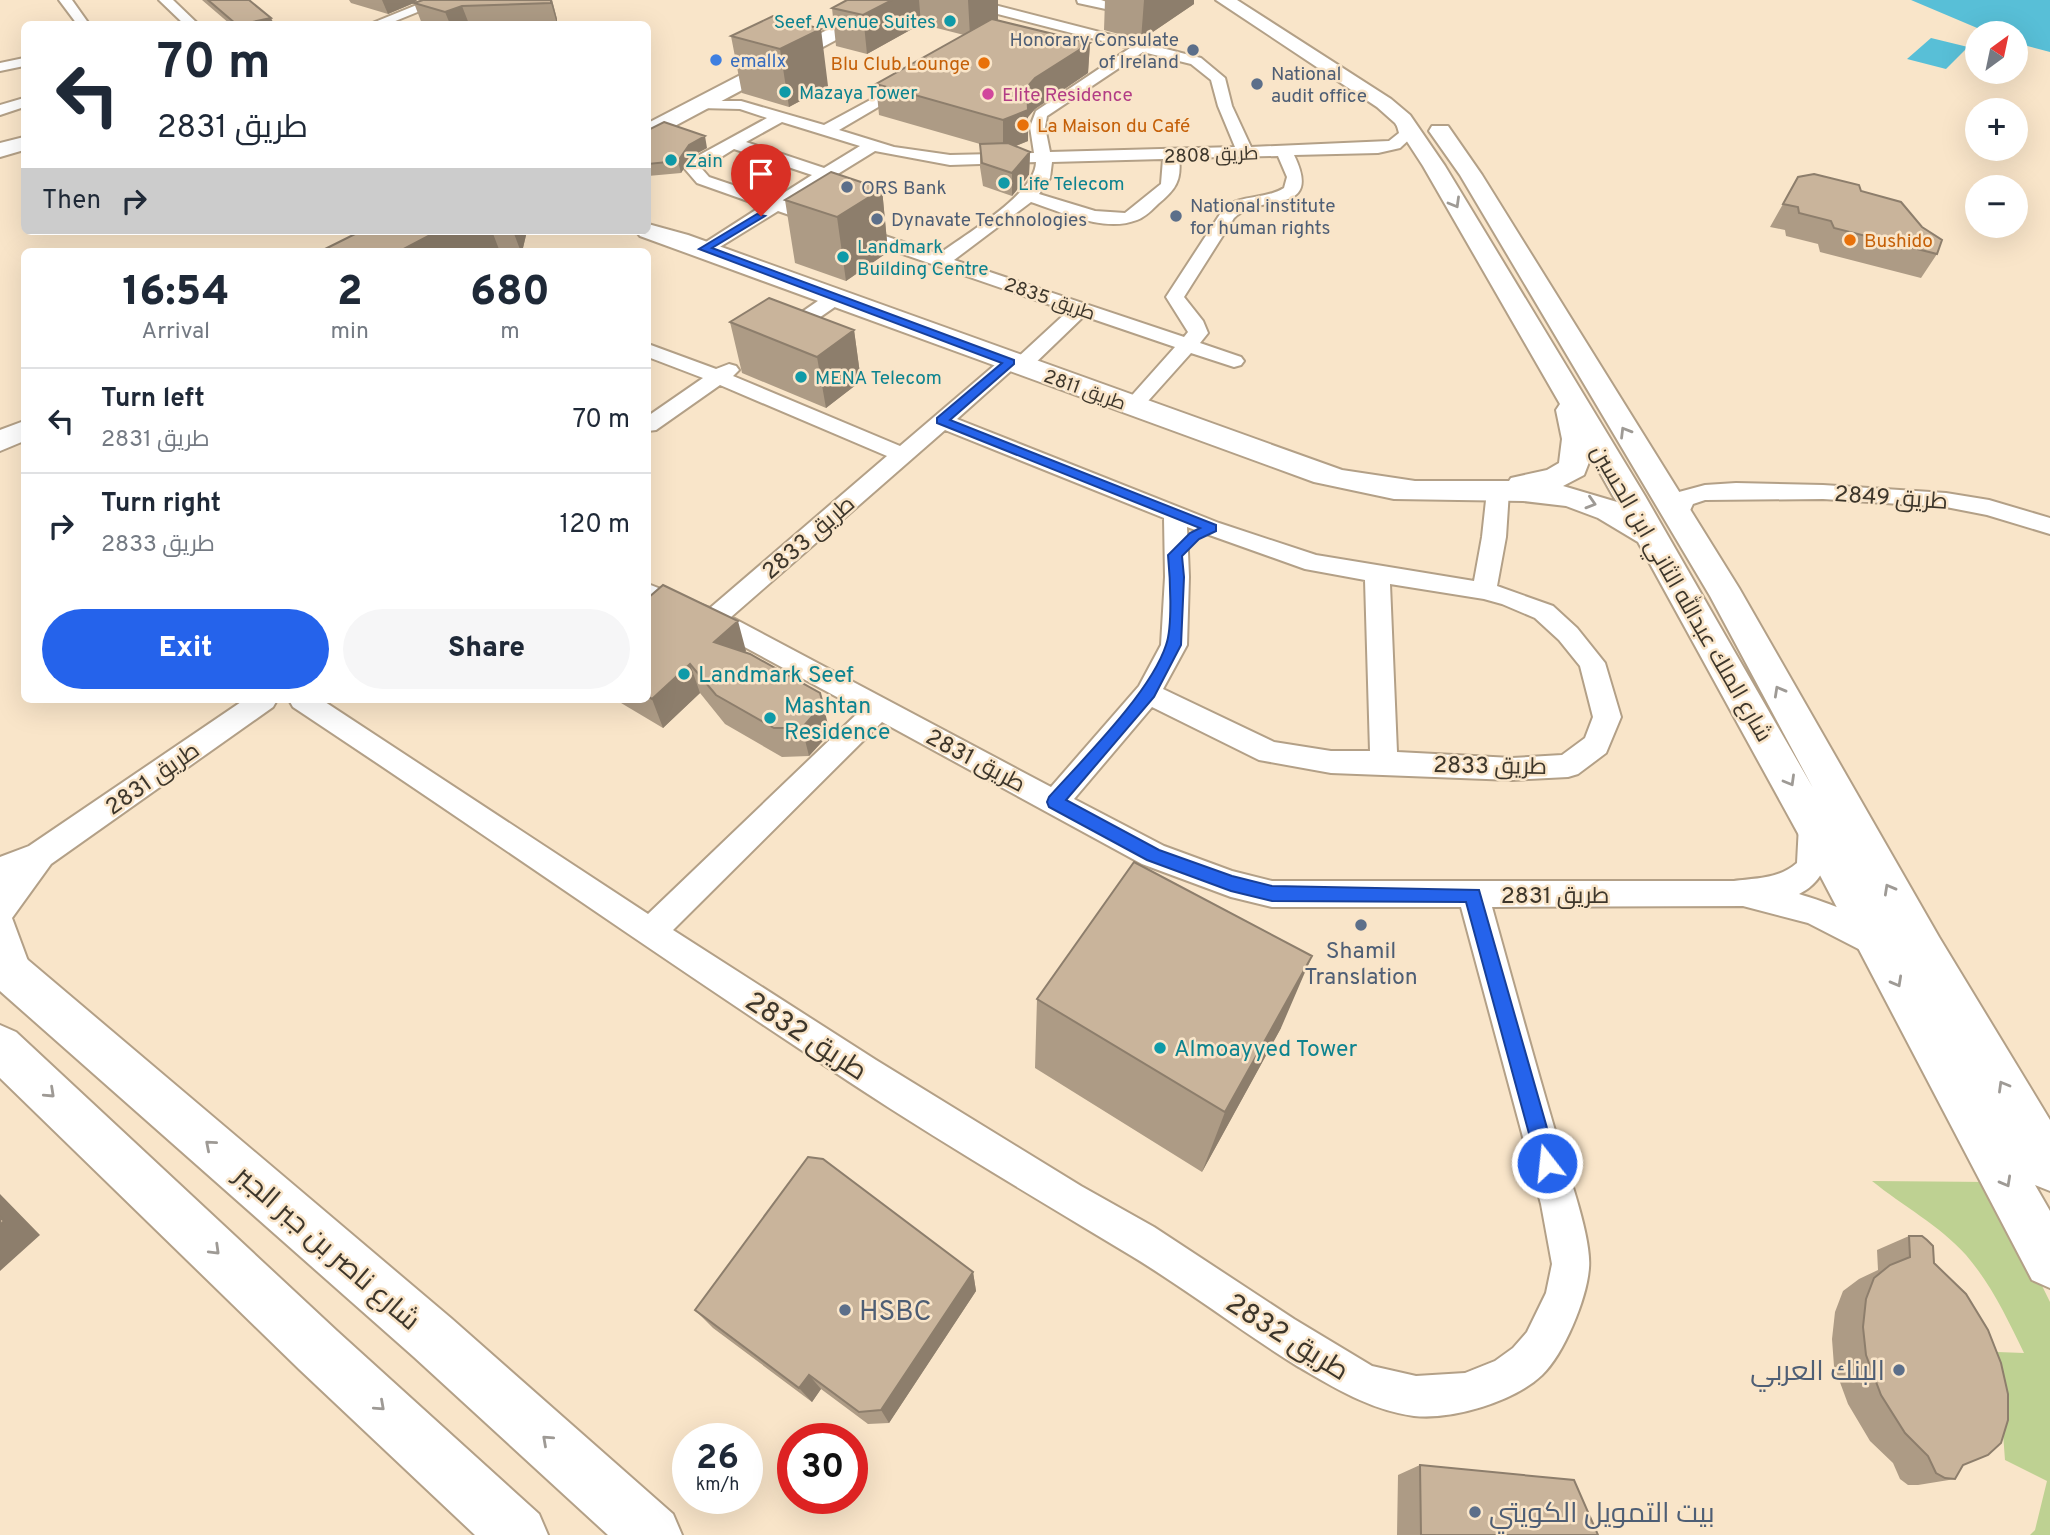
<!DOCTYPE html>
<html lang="en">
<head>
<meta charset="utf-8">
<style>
  :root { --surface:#fff; --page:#f6f6f7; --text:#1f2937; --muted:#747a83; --line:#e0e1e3; --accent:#2563eb }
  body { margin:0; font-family:Overpass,Cairo,sans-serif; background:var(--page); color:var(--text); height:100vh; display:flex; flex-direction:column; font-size:26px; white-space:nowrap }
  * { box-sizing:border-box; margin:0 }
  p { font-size:23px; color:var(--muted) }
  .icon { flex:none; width:38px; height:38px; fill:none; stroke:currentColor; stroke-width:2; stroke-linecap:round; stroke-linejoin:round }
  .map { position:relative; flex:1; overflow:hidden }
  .details { position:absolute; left:21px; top:248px; width:630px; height:455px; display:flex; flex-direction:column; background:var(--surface); border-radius:10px; box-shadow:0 7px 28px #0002 }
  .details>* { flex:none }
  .top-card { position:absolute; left:21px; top:21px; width:630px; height:214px; border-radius:10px; box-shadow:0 7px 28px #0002; background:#fff; color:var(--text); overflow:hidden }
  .needle { width:46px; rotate:33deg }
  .buttons { position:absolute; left:1965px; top:21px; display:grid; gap:14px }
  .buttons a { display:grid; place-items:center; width:63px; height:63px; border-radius:50%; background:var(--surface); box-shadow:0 7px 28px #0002; font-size:35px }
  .speed { position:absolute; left:672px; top:1423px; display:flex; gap:14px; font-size:35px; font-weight:700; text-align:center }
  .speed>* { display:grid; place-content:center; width:91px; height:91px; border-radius:50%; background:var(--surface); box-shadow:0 7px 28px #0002; line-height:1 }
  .speed small { font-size:18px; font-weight:400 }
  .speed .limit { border:10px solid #d22; background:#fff; color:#111 }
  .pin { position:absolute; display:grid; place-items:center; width:60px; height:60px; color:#fff; margin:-72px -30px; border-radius:50% 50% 50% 0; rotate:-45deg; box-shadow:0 0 7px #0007 }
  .pin .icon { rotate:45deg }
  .me { position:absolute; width:77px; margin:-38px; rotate:344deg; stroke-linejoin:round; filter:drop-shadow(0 0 5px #0008) }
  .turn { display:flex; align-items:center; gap:24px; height:147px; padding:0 21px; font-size:32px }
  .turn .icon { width:91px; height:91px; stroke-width:2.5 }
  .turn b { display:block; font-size:49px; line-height:60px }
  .then { display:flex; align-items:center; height:66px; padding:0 21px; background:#0003; gap:14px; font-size:26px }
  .eta { display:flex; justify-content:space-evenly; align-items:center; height:119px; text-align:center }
  .eta b { font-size:42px; font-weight:800; line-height:49px }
  .cta { display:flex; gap:14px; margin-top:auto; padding:14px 21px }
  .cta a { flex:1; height:80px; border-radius:42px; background:var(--accent); color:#fff; font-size:28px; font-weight:800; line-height:80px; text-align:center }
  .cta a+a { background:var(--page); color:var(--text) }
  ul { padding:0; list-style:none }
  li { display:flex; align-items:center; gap:21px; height:105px; padding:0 21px; border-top:2px solid var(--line) }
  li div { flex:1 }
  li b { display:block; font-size:26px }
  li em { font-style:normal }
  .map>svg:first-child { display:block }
  .green { fill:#bed192 }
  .water { fill:#58bfd7 }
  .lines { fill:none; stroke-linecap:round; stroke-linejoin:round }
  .street-casing { stroke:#b3a087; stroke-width:4 }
  .secondary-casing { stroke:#b3a087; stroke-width:4 }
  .street { fill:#fff; fill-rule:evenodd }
  .secondary { fill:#fff; fill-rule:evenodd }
  .wall { fill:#ad9b85 }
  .shaded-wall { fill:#8d7e6c }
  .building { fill:#c9b49b; stroke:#8d7e6c; stroke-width:2 }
  .oneway { stroke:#9e9a95 }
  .route { fill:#2563eb; stroke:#184099; stroke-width:2 }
  .culture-dot { fill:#0f9aa8; stroke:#f9e5c9; stroke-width:2.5 }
  .service-dot { fill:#5c6f8a; stroke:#f9e5c9; stroke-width:2.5 }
  .shop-dot { fill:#3f7fe0; stroke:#f9e5c9; stroke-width:2.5 }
  .food-dot { fill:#e8710a; stroke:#f9e5c9; stroke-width:2.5 }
  .hotel-dot { fill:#d1479c; stroke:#f9e5c9; stroke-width:2.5 }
  .labels { text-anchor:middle; stroke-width:5; stroke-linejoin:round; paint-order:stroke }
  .far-culture-label { font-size:19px; fill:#0d838f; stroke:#f9e5c9; text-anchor:start }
  .far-service-label { font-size:19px; fill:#4e5e75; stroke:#f9e5c9; text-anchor:start }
  .far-shop-label { font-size:19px; fill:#366cbe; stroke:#f9e5c9; text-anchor:start }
  .far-food-label { font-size:19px; fill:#c56008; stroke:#f9e5c9; text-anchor:start }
  .far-hotel-label { font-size:19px; fill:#b23c85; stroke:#f9e5c9; text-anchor:start }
  .far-street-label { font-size:19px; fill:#3d362b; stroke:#f9e5c9 }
  .street-label { font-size:23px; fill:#3d362b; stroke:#f9e5c9 }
  .culture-label { font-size:23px; fill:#0d838f; stroke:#f9e5c9; text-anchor:start }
  .service-label { font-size:23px; fill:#4e5e75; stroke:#f9e5c9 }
  .near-street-label { font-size:28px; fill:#3d362b; stroke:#f9e5c9 }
  .near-service-label { font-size:28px; fill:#4e5e75; stroke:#f9e5c9; text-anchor:start }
</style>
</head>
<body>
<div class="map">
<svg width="2050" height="1535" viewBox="0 0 2050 1535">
  <rect width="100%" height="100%" fill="#f9e5c9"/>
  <path class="green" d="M1872 1181 1991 1182 2050 1302V1535H2030L2035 1530 2047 1481 2005 1460 1997 1352 2024 1353C2007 1318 1991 1284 1966 1255 1939 1225 1903 1206 1872 1181Z"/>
  <path class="water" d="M1911 0H2050V52L2016 43V33H1989Z
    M1931 38 1968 47 1946 69 1907 59Z"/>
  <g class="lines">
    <g class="street-casing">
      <path id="street" d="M59 0H72L89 24H77Z
        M159 0H173L198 24H184Z
        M429 0H447L388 24H370Z
        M954 0H975L1201 58 1225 78 1232 106 1251 147 1389 141 1399 133 1395 119 1403 114 1411 119 1415 134 1400 148 1378 153 1294 155C1324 217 1260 192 1234 218L1184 297 1203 321 1208 333 1200 343 1241 357 1244 361 1241 365 1234 367 1191 353 1140 410H1126L1123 406 1126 402 1175 347 1084 316 1028 370 1021 372 1013 369 957 419 1219 523 1316 555 1474 581 1482 537 1487 491 1490 486H1506L1509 491 1506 537 1497 586 1553 606 1577 628 1605 663 1621 717 1606 753 1578 774 1568 777 1512 780 1331 773 1259 760 1152 707 1074 799 1164 846 1232 871 1272 881H1734C1756 878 1779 879 1797 863L1799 825 1804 817 1814 813 1824 817C1838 844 1827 881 1799 894 1825 902 1882 921 1894 945L1889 955 1878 959 1808 923 1743 906 1492 907C1513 983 1534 1059 1556 1134 1566 1167 1592 1237 1589 1268 1587 1298 1564 1354 1542 1375 1514 1402 1452 1420 1414 1416 1370 1410 1335 1388 1297 1366 1239 1330 1184 1287 1125 1252 1032 1196 939 1141 848 1081 662 959 479 830 293 707L289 700H322L648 914 861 710 704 625 648 601V584L710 608 887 456 720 385 656 430 648 431V416L703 378 648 357V344L716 369 729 364 736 366 739 370 733 376 900 446 1003 358H1017L1068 311 778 211 710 253H698L695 249 762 206 697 183 685 169 694 158 767 118 740 109 700 108 693 104 695 101H741L824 125 909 79 914 80 916 83 914 86 839 130 894 147 950 155 1034 153 1030 127 1036 111 1130 48 955 3ZM1143 52 1191 64 1211 80 1218 106 1235 147 1050 152 1045 127 1047 116ZM782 122 860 146 824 168 746 142ZM734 149 812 175 774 199 709 177 702 169ZM875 151 950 165 1036 162C1036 194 964 235 939 254L789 204ZM1278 156 1287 177 1284 188C1265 200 1241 194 1224 208L1166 297 1188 332 1184 337 954 260 1031 202C1062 212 1104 233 1137 220 1145 217 1152 210 1158 204 1175 190 1182 181 1179 158ZM1163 159 1161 184 1125 213 1095 211 1039 194 1050 178 1052 162ZM945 430 1164 518 1165 577 1161 645 1139 686 1051 787 731 617ZM1187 527 1305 569 1365 580 1370 751H1331L1274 742 1163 689 1187 645 1189 577ZM1390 584 1484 599 1502 604 1535 618 1559 640 1580 666 1593 717 1585 738 1562 755 1512 758 1397 752ZM882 722 1142 864 1231 897 1272 907H1461L1541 1204 1552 1264 1546 1293 1527 1332 1513 1348 1495 1361 1465 1373 1416 1376 1372 1366 1294 1319 1154 1227 1081 1186 876 1060 673 930Z
        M1077 0H1101L1122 7 1115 11 1078 3Z
        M24 58V66L0 71V63Z
        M24 98V107L0 115V105Z
        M835 292 842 294 844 298 842 302 787 340H773L770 336 773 332 828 294Z
        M1736 483 1823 485 1946 493 1989 500 2050 518V534L1987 515 1946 507 1823 499 1705 500 1693 504 1685 521 1677 523 1669 521 1665 516 1679 492 1705 485Z
        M244 700H277L273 707 51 864 12 918 35 980 30 990 19 995 8 990 0 972V857L29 846Z"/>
    </g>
    <g class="secondary-casing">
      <path id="secondary" d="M892 0H916L913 4 864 25 656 136 648 137V123L852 17Z
        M1216 0H1237L1391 99 1410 115 1445 166 1645 496 1813 788 1710 596 1460 175 1429 131 1432 126H1448L1482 175 1739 588 1939 937 2050 1120V1191L2035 1185 2050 1211V1288L2032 1280 1800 837 1638 542 1598 518 1566 506 1523 501 1394 499 1314 482 640 236 636 231H648V224L688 235 1342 470 1415 481H1509L1511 478 1547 470 1559 463 1562 439 1556 410 1560 404 1423 166 1395 123 1377 107ZM1591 457 1613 496 1617 502 1563 486 1584 475Z
        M24 137V150L0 157V143Z
        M24 421V441L0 451V430Z
        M0 943 15 949 452 1319 673 1514 682 1535H608L414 1357 0 991Z
        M0 1025 16 1032 337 1331 539 1514 548 1535H475L299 1369 0 1078Z"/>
    </g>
    <use href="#street" class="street"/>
    <use href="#secondary" class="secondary"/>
  </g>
  <path class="wall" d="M202 0H249L274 24H230Z
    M349 0H417L414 3 388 14 351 3Z
    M552 0 557 19V24H422L414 3Z
    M847 0H998V20L1090 43 1088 73 1035 109 1028 117V141L1016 146 1030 152 1029 175 1012 196 983 186 980 167V144L879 115 876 84 964 35 921 24 867 54 836 46 832 8Z
    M1105 0H1194V4L1141 40 1104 30Z
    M773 16 828 86 789 107 742 93 731 36Z
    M648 130 707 148 692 156 681 173 648 176Z
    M882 189 888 252 846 281 795 263 785 200Z
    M1861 191 1937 254 1921 278 1820 252 1818 244 1786 236 1785 230 1770 227 1783 204Z
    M361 231H527L522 252H319Z
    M730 322 854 330 861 381 826 408 742 373Z
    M648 598 746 651 745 652 830 733 809 756 782 757 725 724 700 693 663 728 616 700H648Z
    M1037 999 1281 1028 1202 1172 1035 1068Z
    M1909 1236 1934 1263 1963 1465 1955 1479 1918 1485H1908L1900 1479 1893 1463 1870 1441 1848 1404 1834 1366 1832 1339 1835 1312 1843 1291 1859 1279 1878 1270 1877 1250Z
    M973 1272 976 1291 889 1423 868 1424 821 1389 812 1402 713 1328 695 1310Z
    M1420 1465 1598 1535H1397L1398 1475Z"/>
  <path class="shaded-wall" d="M382 0H417L414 3 388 14Z
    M552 0 557 19V24L551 3Z
    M892 0H919L921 24 867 54 863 15Z
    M968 0H998V21L970 36Z
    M1144 0H1194V4L1141 40Z
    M462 6 469 24H450L445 12Z
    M271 18 274 24H243Z
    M821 29 828 86 789 107 780 49Z
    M1090 43 1088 73 1035 109 1028 117V141L1003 151V120L1027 87 1035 78Z
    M705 136 707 148 692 156 681 173 678 161 689 145Z
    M1030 152 1029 175 1012 196V173Z
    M882 189 888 252 846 281 837 217Z
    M438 231H492L500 252H398Z
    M513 231H527L522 252H521Z
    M854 330 861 381 826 408 817 357Z
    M738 621 746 651 723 672 714 642Z
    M690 664 700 693 663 728 652 699Z
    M823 704 830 733 809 756 802 728Z
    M1312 956 1281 1028 1202 1172 1225 1112Z
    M0 1194 40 1235 0 1271Z
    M973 1272 976 1291 889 1423 881 1410Z
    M809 1375 821 1389 812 1402 799 1388Z"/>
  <path class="building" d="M208 0H249L271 18 243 24H236Z
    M423 0H551V3L462 6 445 12 414 3Z
    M847 0H892L863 15 832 8Z
    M773 16 821 29 780 49 731 36Z
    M992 19 1090 43 1035 78 1027 87 1028 110 1003 120 876 84Z
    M664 122 705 136 689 145 678 161 648 164V130Z
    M1008 143 1030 152 1012 173 982 163 980 144Z
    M831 172 882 189 837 217 785 200Z
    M1814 174 1859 185 1861 191 1901 202 1922 227 1942 240 1937 254 1834 228 1831 221 1799 213 1798 207 1783 204 1798 177Z
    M361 231H438L398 252H319Z
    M769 298 854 330 817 357 730 322Z
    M663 585 738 621 714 642 750 654 820 693 823 704 802 728H774L716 695 690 664 652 699 648 696V598Z
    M1134 862 1312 956 1225 1112 1037 999Z
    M808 1157 823 1159 973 1272 881 1410 859 1412 809 1375 799 1388 695 1310Z
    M0 1217 4 1221 0 1225Z
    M1909 1236H1922L1927 1240 1933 1246 1934 1263 1966 1294 1988 1330 2001 1363 2008 1394V1420L2001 1443 1988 1455 1963 1465 1955 1479 1945 1478 1936 1473 1928 1456 1905 1433 1881 1395 1866 1355 1863 1327 1866 1299 1874 1278 1890 1265 1910 1257Z
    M1420 1465 1574 1480 1598 1535H1421Z"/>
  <defs><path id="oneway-chevron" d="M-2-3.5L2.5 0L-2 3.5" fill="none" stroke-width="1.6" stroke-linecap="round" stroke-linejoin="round" transform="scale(1.75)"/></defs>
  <g class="oneway">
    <use href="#oneway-chevron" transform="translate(1455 203) rotate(60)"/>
    <use href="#oneway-chevron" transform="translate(1625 432) rotate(-121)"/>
    <use href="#oneway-chevron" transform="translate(1591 503) rotate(17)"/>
    <use href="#oneway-chevron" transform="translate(1779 691) rotate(-119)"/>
    <use href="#oneway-chevron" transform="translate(1790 781) rotate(60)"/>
    <use href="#oneway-chevron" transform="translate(1889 889) rotate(-119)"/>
    <use href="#oneway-chevron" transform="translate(1897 982) rotate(61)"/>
    <use href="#oneway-chevron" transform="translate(2003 1086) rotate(-120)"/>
    <use href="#oneway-chevron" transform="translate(50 1093) rotate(43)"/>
    <use href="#oneway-chevron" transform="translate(210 1145) rotate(-139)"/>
    <use href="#oneway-chevron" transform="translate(2006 1182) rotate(61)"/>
    <use href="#oneway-chevron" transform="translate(215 1250) rotate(44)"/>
    <use href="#oneway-chevron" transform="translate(380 1406) rotate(42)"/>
    <use href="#oneway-chevron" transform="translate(547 1440) rotate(-138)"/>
  </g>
  <path class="route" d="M757 214 765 216 712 248 1014 360V364L950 420 1216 525V531L1199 539 1182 556 1184 577 1181 645 1154 697 1066 800 1159 850 1232 876 1272 886 1479 890 1557 1163 1554 1170 1547 1173 1540 1170 1537 1163 1466 902 1272 901 1231 891 1147 860 1049 807 1047 802 1049 797C1083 759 1151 692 1166 645 1173 626 1170 576 1168 555L1190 533 1200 528 937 423V418L1002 363 699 249Z"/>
  <g class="culture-dot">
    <circle cx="950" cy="21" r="7"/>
    <circle cx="785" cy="92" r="7"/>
    <circle cx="671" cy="160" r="7"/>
    <circle cx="1004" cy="183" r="7"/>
    <circle cx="843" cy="257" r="7"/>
    <circle cx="801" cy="377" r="7"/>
    <circle cx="684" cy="674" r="7"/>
    <circle cx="770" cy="718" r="7"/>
    <circle cx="1160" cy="1048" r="7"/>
  </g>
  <g class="service-dot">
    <circle cx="1193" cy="50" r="7"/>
    <circle cx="1257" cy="84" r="7"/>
    <circle cx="847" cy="187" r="7"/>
    <circle cx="1176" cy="216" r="7"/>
    <circle cx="877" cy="219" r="7"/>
    <circle cx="1361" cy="925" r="7"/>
    <circle cx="845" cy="1310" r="7"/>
    <circle cx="1899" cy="1370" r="7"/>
    <circle cx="1475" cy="1512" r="7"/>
  </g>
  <circle class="shop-dot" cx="716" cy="60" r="7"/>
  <g class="food-dot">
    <circle cx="984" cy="63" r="7"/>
    <circle cx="1023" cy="125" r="7"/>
    <circle cx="1850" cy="240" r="7"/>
  </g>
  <circle class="hotel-dot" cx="988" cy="94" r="7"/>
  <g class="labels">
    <g class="far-culture-label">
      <text x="936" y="28" text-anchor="end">Seef Avenue Suites</text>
      <text x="799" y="99">Mazaya Tower</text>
      <text x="685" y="167">Zain</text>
      <text x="1018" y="190">Life Telecom</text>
      <text x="857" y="253">Landmark<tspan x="857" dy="22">Building Centre</tspan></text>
      <text x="815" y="384">MENA Telecom</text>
    </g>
    <g class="far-service-label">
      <text x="1179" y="46" text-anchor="end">Honorary Consulate<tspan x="1179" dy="22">of Ireland</tspan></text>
      <text x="1271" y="80">National<tspan x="1271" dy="22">audit office</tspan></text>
      <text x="861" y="194">ORS Bank</text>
      <text x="1190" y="212">National institute<tspan x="1190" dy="22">for human rights</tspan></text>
      <text x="891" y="226">Dynavate Technologies</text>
    </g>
    <g class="far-shop-label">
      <text x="730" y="67">emallx</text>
    </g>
    <g class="far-food-label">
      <text x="970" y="70" text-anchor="end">Blu Club Lounge</text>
      <text x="1037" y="132">La Maison du Café</text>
      <text x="1864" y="247">Bushido</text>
    </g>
    <g class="far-hotel-label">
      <text x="1002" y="101">Elite Residence</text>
    </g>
    <g class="far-street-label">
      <text transform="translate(1211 154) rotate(-2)" y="7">طريق 2808</text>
      <text transform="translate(1050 298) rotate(19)" y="7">طريق 2835</text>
      <text transform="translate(1085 389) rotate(20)" y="7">طريق 2811</text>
    </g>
    <g class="street-label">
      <text transform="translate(1891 497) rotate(4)" y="8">طريق 2849</text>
      <text transform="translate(808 537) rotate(-41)" y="8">طريق 2833</text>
      <text transform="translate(1682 593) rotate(60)" y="8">شارع الملك عبدالله الثاني ابن الحسين</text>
      <text transform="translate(976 760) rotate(28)" y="8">طريق 2831</text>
      <text transform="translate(1490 765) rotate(1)" y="8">طريق 2833</text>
      <text transform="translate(152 778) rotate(-35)" y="8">طريق 2831</text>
      <text x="1555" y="903">طريق 2831</text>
    </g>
    <g class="culture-label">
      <text x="698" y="682">Landmark Seef</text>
      <text x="784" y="713">Mashtan<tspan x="784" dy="26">Residence</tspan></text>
      <text x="1174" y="1056">Almoayyed Tower</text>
    </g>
    <g class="service-label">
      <text x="1361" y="958">Shamil<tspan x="1361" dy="26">Translation</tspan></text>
    </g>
    <g class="near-street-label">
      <text transform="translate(807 1035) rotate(33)" y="10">طريق 2832</text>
      <text transform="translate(328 1247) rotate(41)" y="10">شارع ناصر بن جبر الجبر</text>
      <text transform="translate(1288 1336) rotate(32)" y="10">طريق 2832</text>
    </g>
    <g class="near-service-label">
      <text x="859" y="1320">HSBC</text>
      <text x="1885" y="1380" text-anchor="end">البنك العربي</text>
      <text x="1489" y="1522">بيت التمويل الكويتي</text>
    </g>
  </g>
</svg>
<div class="buttons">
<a><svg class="needle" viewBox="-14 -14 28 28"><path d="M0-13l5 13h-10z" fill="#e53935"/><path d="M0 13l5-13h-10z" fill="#747a83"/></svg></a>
<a>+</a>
<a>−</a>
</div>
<div class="speed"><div>26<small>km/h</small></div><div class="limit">30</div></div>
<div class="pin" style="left:761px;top:216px;background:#d93025"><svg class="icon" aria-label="arrive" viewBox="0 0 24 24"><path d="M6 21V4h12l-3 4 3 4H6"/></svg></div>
<svg class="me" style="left:1547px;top:1163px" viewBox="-20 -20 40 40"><circle r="17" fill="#2563eb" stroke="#fff" stroke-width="3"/><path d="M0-11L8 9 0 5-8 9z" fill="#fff"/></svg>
<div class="top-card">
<div class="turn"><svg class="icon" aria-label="left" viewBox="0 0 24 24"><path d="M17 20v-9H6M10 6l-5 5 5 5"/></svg><div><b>70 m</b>طريق 2831</div></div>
<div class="then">Then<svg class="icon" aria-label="right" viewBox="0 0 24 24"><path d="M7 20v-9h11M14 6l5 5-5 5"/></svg></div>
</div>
<section class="details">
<div class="eta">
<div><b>16:54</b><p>Arrival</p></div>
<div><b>2</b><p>min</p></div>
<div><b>680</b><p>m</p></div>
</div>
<ul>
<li><svg class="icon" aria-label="left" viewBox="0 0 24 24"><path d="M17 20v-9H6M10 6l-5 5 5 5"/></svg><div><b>Turn left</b><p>طريق 2831</p></div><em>70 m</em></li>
<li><svg class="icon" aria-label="right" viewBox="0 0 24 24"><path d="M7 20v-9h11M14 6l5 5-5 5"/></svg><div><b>Turn right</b><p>طريق 2833</p></div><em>120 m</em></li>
</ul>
<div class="cta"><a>Exit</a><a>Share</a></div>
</section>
</div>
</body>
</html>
